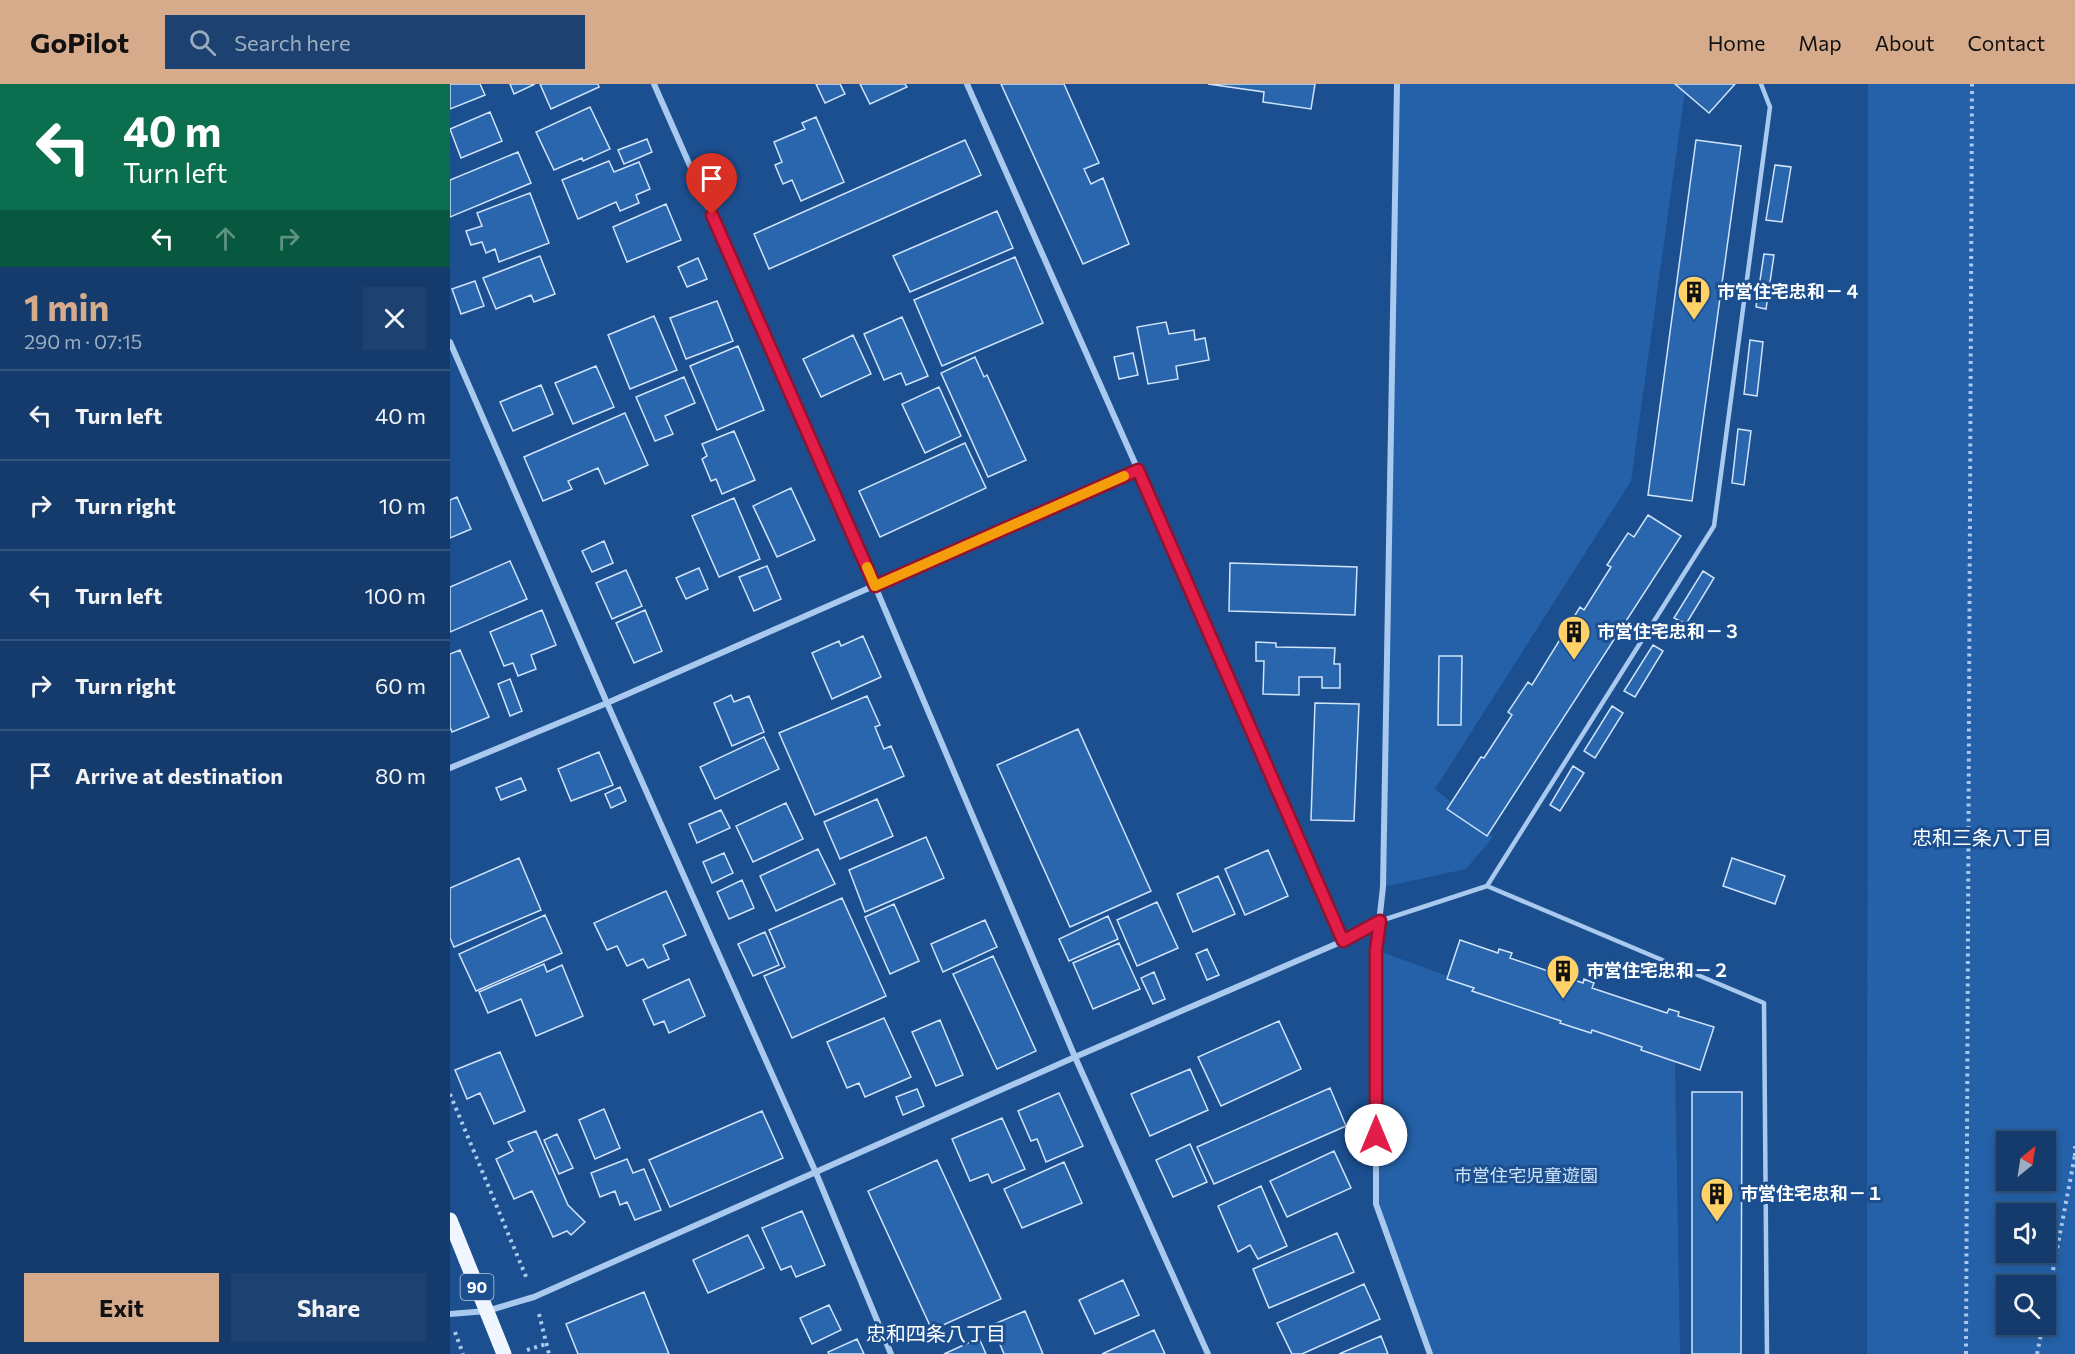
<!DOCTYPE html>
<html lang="en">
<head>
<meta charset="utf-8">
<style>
  :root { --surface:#143b6b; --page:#1d4271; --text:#f1f3f6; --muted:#9dadc1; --line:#33557e; --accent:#d6ab8b }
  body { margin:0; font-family:Commissioner,"Noto Sans JP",sans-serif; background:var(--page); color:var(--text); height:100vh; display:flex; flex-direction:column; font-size:22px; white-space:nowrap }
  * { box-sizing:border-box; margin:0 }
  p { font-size:20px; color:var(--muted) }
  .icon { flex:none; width:33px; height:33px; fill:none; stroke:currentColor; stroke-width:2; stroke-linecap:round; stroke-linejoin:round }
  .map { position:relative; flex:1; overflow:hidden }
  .side { display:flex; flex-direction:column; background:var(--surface); width:450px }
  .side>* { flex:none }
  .top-card { background:#0b6e4f; color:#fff; overflow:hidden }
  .needle { width:39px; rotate:30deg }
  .fabs { position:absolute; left:1546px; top:1047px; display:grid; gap:12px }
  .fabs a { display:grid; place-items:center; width:60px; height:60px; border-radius:0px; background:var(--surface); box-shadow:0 3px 9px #0003,0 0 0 2px var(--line); font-size:30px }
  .pin { position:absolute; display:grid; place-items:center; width:51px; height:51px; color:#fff; margin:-62px -26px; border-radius:50% 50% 50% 0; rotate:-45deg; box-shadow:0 0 6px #0007 }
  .pin .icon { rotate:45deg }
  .me { position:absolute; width:66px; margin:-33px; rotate:0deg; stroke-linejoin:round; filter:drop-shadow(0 0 4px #0008) }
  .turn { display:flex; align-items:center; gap:21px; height:126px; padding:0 24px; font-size:27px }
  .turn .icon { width:78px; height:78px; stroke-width:2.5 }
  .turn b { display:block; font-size:42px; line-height:51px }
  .lanes { display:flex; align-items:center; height:57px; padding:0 24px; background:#0003; justify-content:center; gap:30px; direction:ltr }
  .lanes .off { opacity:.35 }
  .round { display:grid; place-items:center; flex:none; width:63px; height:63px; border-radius:0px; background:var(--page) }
  .summary { display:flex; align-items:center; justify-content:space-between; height:102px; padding:0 24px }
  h1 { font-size:36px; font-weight:700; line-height:45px; color:var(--accent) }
  .cta { display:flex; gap:12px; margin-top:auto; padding:12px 24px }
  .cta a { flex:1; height:69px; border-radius:0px; background:var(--accent); color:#111; font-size:24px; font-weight:700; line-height:69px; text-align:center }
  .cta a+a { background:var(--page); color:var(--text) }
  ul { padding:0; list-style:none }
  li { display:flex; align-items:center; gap:18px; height:90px; padding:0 24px; border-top:2px solid var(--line) }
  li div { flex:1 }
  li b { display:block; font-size:22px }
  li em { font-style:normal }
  header { display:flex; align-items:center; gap:36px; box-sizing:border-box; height:84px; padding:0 30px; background:var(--accent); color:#111 }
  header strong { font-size:28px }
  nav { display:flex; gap:33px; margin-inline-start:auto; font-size:21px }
  .search { width:420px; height:54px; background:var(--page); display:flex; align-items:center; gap:15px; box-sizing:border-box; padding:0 21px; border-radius:0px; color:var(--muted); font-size:22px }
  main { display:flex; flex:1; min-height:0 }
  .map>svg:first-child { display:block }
  .green { fill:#2461a8; fill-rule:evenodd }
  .building { fill:#2a66ad; stroke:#cfe3fa; stroke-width:1.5 }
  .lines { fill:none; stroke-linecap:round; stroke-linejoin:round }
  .path { stroke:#a9c9ee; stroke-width:4; stroke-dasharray:3 4.5; stroke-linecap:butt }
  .service { stroke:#a9c9ee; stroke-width:4.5 }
  .minor { stroke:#a9c9ee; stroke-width:6 }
  .primary { stroke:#f0f6ff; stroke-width:15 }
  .route-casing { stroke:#92132f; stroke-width:15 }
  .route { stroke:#e11d48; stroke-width:10 }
  .slow { stroke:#f59e0b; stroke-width:10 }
  .labels { text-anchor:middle; stroke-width:6; stroke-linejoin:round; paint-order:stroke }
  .shield { fill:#1b4f8f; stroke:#bbcadd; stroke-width:1.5 }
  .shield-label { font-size:16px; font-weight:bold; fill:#fff }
  .poi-label { font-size:18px; font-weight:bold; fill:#fff; stroke:#1b4f8f; text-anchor:start }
  .park-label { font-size:18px; fill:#cfe3fa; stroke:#1b4f8f }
  .neighbourhood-label { font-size:20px; fill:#fff; stroke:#1b4f8f }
</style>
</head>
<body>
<header>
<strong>GoPilot</strong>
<div class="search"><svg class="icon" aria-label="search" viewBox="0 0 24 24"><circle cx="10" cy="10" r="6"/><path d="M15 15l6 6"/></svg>Search here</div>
<nav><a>Home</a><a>Map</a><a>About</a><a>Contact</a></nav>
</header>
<main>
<section class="side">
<div class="top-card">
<div class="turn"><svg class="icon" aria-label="left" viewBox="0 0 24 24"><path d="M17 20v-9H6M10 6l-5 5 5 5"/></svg><div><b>40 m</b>Turn left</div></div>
<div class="lanes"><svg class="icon" aria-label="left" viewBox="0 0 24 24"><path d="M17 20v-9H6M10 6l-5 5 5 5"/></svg><svg class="icon off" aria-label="ahead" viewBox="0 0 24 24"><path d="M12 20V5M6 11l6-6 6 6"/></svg><svg class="icon off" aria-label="right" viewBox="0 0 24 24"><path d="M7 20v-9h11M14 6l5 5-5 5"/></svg></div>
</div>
<div class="summary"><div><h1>1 min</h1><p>290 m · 07:15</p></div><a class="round"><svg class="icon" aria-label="close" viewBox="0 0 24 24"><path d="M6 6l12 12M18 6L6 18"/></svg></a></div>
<ul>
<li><svg class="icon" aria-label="left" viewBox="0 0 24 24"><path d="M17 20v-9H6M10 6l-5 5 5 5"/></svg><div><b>Turn left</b></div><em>40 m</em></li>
<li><svg class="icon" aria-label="right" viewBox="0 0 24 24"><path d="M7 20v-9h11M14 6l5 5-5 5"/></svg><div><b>Turn right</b></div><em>10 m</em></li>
<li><svg class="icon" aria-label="left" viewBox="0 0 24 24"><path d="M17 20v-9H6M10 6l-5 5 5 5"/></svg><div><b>Turn left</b></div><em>100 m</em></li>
<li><svg class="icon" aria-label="right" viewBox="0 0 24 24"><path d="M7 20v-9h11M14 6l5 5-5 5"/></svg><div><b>Turn right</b></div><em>60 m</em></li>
<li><svg class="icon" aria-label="arrive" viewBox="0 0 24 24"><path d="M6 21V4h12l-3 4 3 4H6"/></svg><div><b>Arrive at destination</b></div><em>80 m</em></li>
</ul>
<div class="cta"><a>Exit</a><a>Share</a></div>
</section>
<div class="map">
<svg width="1625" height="1270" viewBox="0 0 1625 1270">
  <rect width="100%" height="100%" fill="#1b4f8f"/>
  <path class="green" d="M947 0H1236L1181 397 985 705 1043 753 1016 785 933 803Z
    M1418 0H1625V1270H1417ZM1557 1058H1596V1096H1557ZM1557 1130H1596V1168H1557ZM1557 1202H1596V1240H1557Z
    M926 866 1225 975 1230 1270H980L926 1120Z"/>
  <path class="building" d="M0 0H30L35 11 0 25Z
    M60 0H85L64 10Z
    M90 0H148L149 3 101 25Z
    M366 0H390L395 10 375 19Z
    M410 0H455L457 3 420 20Z
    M551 0H614L649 79 634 85 641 100 653 94 679 160 633 180Z
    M758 0H865L861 25 813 18 814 8Z
    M1225 0H1285L1259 29Z
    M140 23 160 65 133 77 132 74 104 86 86 48Z
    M40 28 52 57 11 74 0 45Z
    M366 33 394 98 351 117 342 96 333 100 325 81 332 78 324 58 355 45 352 39Z
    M197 55 202 68 174 80 168 66Z
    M515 56 531 91 319 185 304 150Z
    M1246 56 1291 62 1242 417 1198 411Z
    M68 68 81 99 0 133V96Z
    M159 77 164 88 189 78 200 105 186 111 189 119 170 127 166 118 128 135 112 96Z
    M1325 81 1341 83 1332 138 1316 136Z
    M80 109 99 159 49 178 45 165 36 169 32 158 21 161 16 147 32 142 27 129Z
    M216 120 231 156 177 178 163 143Z
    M547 127 563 164 460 208 443 172Z
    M1314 170 1324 171 1316 225 1306 223Z
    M90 172 105 210 84 218 81 211 46 225 33 194Z
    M565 173 593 239 492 282 464 216Z
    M248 174 257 195 237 203 228 183Z
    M25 197 34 222 11 230 2 205Z
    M267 217 283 257 236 275 220 234Z
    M204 232 227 286 180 305 158 251Z
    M452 233 478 292 456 301 451 289 434 296 414 250Z
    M716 238 719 250 744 246 745 256 755 254 759 276 726 282 728 295 698 300 687 243Z
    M403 251 421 290 371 313 353 275Z
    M1300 256 1313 258 1307 312 1294 310Z
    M288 262 314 326 267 346 240 282Z
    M683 269 688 291 669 295 664 273Z
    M525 273 534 293 537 291 576 376 538 393 491 289Z
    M146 282 164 323 123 340 105 299Z
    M234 293 245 319 215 332 223 350 205 357 186 313Z
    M91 301 103 330 63 347 50 318Z
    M489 303 511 352 475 369 452 320Z
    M175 329 198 381 155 400 148 384 118 397 122 405 93 417 74 373Z
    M1288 345 1301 347 1294 401 1282 399Z
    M284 347 305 396 272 410 266 395 261 397 252 375 257 372 252 360Z
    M515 359 536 404 430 453 409 407Z
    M341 404 365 456 327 473 303 422Z
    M7 413 21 445 0 454V416Z
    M284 414 310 475 269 493 242 432Z
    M1198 431 1231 452 1037 752 997 725 1031 673 1034 674 1062 631 1058 628 1078 598 1082 601 1130 523 1134 526 1161 483 1157 481 1178 449 1184 453Z
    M154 457 163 479 142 488 132 467Z
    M60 477 77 515 0 548V503Z
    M780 479 907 483 905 531 779 527Z
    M317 482 331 515 304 527 289 493Z
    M249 484 258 505 236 515 226 494Z
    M176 486 192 522 162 535 146 499Z
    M1253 487 1264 494 1236 540 1224 534Z
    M92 526 106 561 81 571 86 585 68 592 63 579 54 582 40 548Z
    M195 526 212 567 184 579 166 539Z
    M413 552 431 593 382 615 362 569 389 557 391 562Z
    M806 558 826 559V563L885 564 884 580H890V604H872V593H849V611L813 610 814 577H806Z
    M1203 561 1213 567 1185 613 1174 607Z
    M10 566 39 633 2 648 0 643V570Z
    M989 572H1012L1011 641H988Z
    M60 595 72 627 60 632 48 600Z
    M281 611 284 618 299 612 314 648 282 662 264 619Z
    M417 612 430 641 425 643 434 665 441 662 454 692 365 731 329 649Z
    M865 619 909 620 904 737 861 736Z
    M1162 622 1173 629 1145 674 1134 667Z
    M628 645 701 807 620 843 547 681Z
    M314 653 329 685 265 715 250 683Z
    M149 668 163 701 121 717 108 685Z
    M1123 682 1134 689 1110 727 1100 721Z
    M71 694 76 706 51 716 46 704Z
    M170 703 176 717 161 724 155 710Z
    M427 715 443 752 390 775 374 738Z
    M336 719 353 755 303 778 286 742Z
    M271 726 280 744 247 759 239 740Z
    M476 753 494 794 415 828 399 786Z
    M368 765 385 800 326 827 310 792Z
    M818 766 838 812 795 831 775 785Z
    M274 769 283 789 262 799 253 778Z
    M69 774 91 826 4 863 0 854V804Z
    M1282 774 1335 792 1325 820 1273 802Z
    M768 792 785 830 743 848 727 810Z
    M292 796 304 824 279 835 267 808Z
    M216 807 236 851 213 861 219 875 198 884 193 875 177 882 167 862 157 866 144 839Z
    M392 814 436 912 342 954 314 892 335 883 319 846Z
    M707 818 728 864 687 882 667 836Z
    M444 820 469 877 440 890 415 833Z
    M95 831 112 869 26 907 9 870Z
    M658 832 668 855 619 877 609 855Z
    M535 836 547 863 493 888 481 860Z
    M315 848 329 881 303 892 288 860Z
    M1010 856 1048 869 1049 865 1062 869 1060 874 1133 899 1134 895 1144 899 1142 904 1217 929 1219 925 1229 928 1228 932 1264 943 1250 986 1191 966 1192 963 1142 946 1141 949 1110 939 1111 937 1022 907 1024 904 997 895Z
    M669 859 690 905 643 925 623 879Z
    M757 865 769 891 757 896 746 870Z
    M543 872 586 967 547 985 503 890Z
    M94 880 97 888 112 881 133 932 86 952 71 915 38 929 29 908Z
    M704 888 715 915 703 920 691 894Z
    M239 895 255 932 219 949 214 937 204 941 193 916Z
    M434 934 461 993 415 1013 409 999 397 1004 377 958Z
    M490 936 513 991 486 1002 462 948Z
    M829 937 851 985 771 1022 748 973Z
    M50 968 75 1027 44 1040 30 1009 17 1015 5 986Z
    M740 985 758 1026 700 1052 681 1010Z
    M880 1004 896 1042 764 1100 747 1063Z
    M467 1005 474 1022 453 1031 446 1013Z
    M1242 1008H1292L1291 1270H1242Z
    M609 1009 633 1062 596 1078 587 1055 581 1057 568 1027Z
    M154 1025 170 1064 145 1075 129 1036Z
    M312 1027 333 1074 220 1123 199 1076Z
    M552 1034 575 1085 542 1099 538 1090 520 1097 502 1055Z
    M86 1047 118 1121 135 1138 121 1151 117 1147 103 1153 82 1107 64 1115 46 1075 63 1067 58 1058Z
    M107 1050 123 1084 109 1090 94 1056Z
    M740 1060 757 1098 723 1113 706 1076Z
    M884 1067 901 1104 837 1133 820 1097Z
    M177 1075 183 1089 194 1085 211 1126 185 1136 177 1118 170 1121 165 1107 150 1113 141 1089Z
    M487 1076 551 1215 482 1246 418 1107Z
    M614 1078 632 1119 572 1144 554 1105Z
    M811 1102 837 1162 808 1175 800 1161 788 1168 768 1122Z
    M352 1127 375 1181 346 1193 341 1182 331 1186 312 1144Z
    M887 1149 904 1188 819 1224 803 1185Z
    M298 1151 314 1184 258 1209 243 1176Z
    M673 1196 689 1231 645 1250 629 1216Z
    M914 1200 930 1235 852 1270H842L827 1239Z
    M194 1208 219 1270H128L116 1240Z
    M379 1221 391 1246 362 1260 350 1234Z
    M575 1227 593 1270H554L542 1241Z
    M704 1246 715 1270H652Z
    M931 1252 938 1270H889Z
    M529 1254 536 1270H494Z
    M407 1255 414 1270H379L378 1268Z"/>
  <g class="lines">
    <path class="path" d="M0 1010 77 1195
      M1625 1072V1062
      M1596 1223 1625 1071
      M89 1230 99 1270
      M5 1248 13 1270
      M77 1266 96 1260
      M1516 1270 1522 0
      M1587 1270 1593 1240"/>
    <path class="service" d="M1037 802 1314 919 1317 1270
      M930 837 1037 802 1264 442 1320 23 1311 0"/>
    <path class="minor" d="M204 0 425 502 625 973 758 1270
      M517 0 688 386 893 857
      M947 0 933 803 926 866V1120L980 1270
      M0 258 157 619 366 1089 441 1270
      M0 684 157 619 688 386
      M0 1230 37 1227 84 1213 625 973 893 857 930 837"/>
    <path class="primary" d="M0 1136 54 1270"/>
  </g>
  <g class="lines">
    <g class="route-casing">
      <path id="route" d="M262 131 425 502 688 386 893 857 930 837 926 866V1051"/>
    </g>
    <use href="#route" class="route"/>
    <path class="slow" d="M417 483 425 502 674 392"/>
  </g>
  <defs>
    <g id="building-pin" transform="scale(1.725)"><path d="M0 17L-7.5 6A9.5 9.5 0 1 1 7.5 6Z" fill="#ffd166" stroke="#1b4f8f"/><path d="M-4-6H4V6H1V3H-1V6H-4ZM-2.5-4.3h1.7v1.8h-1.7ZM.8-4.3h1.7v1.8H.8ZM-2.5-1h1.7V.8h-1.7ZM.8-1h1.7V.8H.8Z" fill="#111"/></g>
  </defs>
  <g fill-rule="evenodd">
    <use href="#building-pin" x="1244" y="208"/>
    <use href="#building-pin" x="1124" y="548"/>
    <use href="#building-pin" x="1113" y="887"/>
    <use href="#building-pin" x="1267" y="1110"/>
  </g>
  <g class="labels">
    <rect class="shield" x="10.5" y="1190" width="33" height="26" rx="4.5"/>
    <g class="shield-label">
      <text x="27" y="1209">90</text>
    </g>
    <g class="poi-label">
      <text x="1267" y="214">市営住宅忠和－４</text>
      <text x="1147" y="554">市営住宅忠和－３</text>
      <text x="1136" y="893">市営住宅忠和－２</text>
      <text x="1290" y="1116">市営住宅忠和－１</text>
    </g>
    <g class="park-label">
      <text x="1076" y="1098">市営住宅児童遊園</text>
    </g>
    <g class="neighbourhood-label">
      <text x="1532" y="761">忠和三条八丁目</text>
      <text x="486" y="1257">忠和四条八丁目</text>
    </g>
  </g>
</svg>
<div class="fabs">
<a><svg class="needle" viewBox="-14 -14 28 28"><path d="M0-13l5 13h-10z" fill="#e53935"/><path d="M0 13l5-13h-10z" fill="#9dadc1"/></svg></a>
<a><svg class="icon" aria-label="sound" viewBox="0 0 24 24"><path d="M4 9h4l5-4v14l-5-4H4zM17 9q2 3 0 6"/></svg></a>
<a><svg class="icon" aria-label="search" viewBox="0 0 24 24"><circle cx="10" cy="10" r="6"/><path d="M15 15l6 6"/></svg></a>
</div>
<div class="pin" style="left:262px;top:131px;background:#d93025"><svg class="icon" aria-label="arrive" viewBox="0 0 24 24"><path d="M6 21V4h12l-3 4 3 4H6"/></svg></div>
<svg class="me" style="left:926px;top:1051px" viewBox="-20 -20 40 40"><circle r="19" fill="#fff"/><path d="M0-13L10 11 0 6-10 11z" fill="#e11d48"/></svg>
</div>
</main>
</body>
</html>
